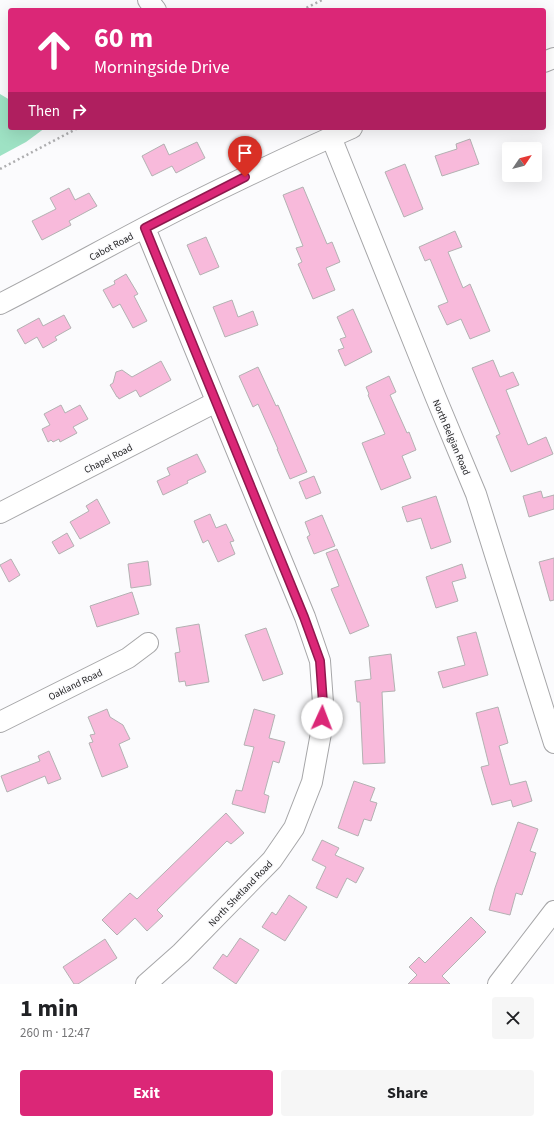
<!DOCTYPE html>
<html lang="en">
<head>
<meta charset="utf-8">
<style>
  :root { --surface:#fff; --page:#f6f6f6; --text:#202124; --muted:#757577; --accent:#db2777 }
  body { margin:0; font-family:"Source Sans 3",sans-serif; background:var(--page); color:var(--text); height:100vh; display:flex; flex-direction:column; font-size:15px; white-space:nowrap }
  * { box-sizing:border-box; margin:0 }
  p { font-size:13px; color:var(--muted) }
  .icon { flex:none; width:22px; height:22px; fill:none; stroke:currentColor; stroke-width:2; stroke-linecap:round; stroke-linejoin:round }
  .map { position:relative; height:984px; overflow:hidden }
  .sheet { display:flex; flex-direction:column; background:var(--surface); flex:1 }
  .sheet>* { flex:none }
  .top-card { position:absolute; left:8px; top:8px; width:538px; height:122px; border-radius:4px; box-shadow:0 4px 16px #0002; background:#db2777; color:#fff; overflow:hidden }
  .needle { width:26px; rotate:55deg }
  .fabs { position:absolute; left:502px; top:142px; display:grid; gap:8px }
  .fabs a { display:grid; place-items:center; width:40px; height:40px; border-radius:4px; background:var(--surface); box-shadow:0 4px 16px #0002; font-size:20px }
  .pin { position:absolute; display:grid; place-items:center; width:34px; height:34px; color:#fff; margin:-41px -17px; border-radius:50% 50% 50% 0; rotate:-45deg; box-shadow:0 0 4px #0007 }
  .pin .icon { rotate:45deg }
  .me { position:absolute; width:44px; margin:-22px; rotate:2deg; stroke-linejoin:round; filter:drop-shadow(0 0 3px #0008) }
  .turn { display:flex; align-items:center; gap:14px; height:84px; padding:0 20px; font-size:18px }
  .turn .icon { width:52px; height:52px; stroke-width:2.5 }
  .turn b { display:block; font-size:28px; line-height:34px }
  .then { display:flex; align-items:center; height:38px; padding:0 20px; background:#0003; gap:8px; font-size:15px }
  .round { display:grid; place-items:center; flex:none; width:42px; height:42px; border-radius:4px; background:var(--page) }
  .head { display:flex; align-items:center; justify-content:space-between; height:68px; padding:0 20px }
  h1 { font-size:24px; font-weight:700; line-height:30px }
  .primary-button { display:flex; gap:8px; margin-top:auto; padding:8px 20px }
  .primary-button a { flex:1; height:46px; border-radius:4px; background:var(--accent); color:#fff; font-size:16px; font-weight:700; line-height:46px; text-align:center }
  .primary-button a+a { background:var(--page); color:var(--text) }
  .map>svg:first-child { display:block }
  .green { fill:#9ee2c4 }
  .building { fill:#f8badb; stroke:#b3b1b2 }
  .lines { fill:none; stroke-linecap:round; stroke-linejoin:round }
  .minor-casing { stroke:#a6a6a8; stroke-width:22 }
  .path { stroke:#aeaeb0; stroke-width:2.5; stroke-dasharray:2 3; stroke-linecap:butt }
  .minor { stroke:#fff; stroke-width:20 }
  .route-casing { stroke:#8e194d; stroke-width:10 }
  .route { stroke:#db2777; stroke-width:7 }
  .labels { text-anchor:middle; stroke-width:3; stroke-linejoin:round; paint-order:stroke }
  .street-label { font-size:10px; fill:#1e1e1f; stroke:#fbfbfd }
</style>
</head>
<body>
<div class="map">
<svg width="554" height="984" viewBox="0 0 554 984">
  <rect width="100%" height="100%" fill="#fbfbfd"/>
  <path class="green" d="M0 94 10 100V128H45L26 142 0 156Z"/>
  <path class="building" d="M470 139 479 164 442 176 435 156 457 149 456 144Z
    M197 142 205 158 176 173 172 166 152 176 142 156 164 144 169 155Z
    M405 164 423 209 404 217 385 172Z
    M303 187 327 244 332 242 340 262 326 268 335 290 313 299 298 264 302 262 296 248 303 246 283 195Z
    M69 188 75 200 89 193 97 206 69 221 71 225 42 240 32 221 56 209 50 198Z
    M455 231 462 247 448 252 463 288 470 284 490 331 470 339 461 319 447 325 438 306 448 302 430 259 425 261 419 247Z
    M206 237 219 267 200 275 187 245Z
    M126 274 138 294 134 296 147 321 133 328 120 304 113 308 103 290 115 284 114 281Z
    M232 300 238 317 253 311 258 325 225 337 213 307Z
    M353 309 372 352 345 366 338 350 344 348 340 339 346 337 337 317Z
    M64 315 71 328 55 337 57 340 43 348 37 337 25 344 17 330 39 318 43 326Z
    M493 360 500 377 513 372 519 385 506 390 528 445 546 437 553 454 511 472 496 436 500 434 472 368Z
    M161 361 171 380 140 397 136 390 119 399 118 397H117L110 385 113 383 116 372 122 370 132 377Z
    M258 367 276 406 278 405 307 472 290 479 277 449H278L258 404 253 407 239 376Z
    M389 376 396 392 390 395 407 433 409 432 416 450 402 456 411 478 381 490 362 443 385 434 368 395 369 394 366 387Z
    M61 405 65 413 80 405 88 419 73 427 77 433 60 442 59 439 53 442 51 440 48 442 42 429 50 425 44 414Z
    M197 454 206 472 187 481 188 483 163 495 157 481 170 475 167 468Z
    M314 476 321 493 306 499 299 482Z
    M541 491 543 498 554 495V509L529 517 523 496Z
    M436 496 451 542 431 549 421 518 407 522 402 507Z
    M97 499 110 523 80 539 70 522 89 511 86 506Z
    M210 514 216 528 226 524 234 541 230 542 235 554 218 562 208 540 203 543 194 521Z
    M322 515 335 546 314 554 307 537 310 535 305 522Z
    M67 533 74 546 59 554 52 542Z
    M337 549 369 626 350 634 331 589 339 586 326 553Z
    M554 558V600L550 601 539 562Z
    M11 559 20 575 9 582 0 565Z
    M148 561 151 585 131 588 128 564Z
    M462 564 466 578 452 582 458 601 436 608 426 577Z
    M132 592 139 614 97 627 90 606Z
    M199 624 209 682 186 686 185 681 179 682 175 653 180 652 176 628Z
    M266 628 283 674 263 681 245 635Z
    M476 632 488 675 443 688 438 672 465 665 457 637Z
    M391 654 395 691 382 692 385 763 363 764 360 702H357L355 681 371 679 369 657Z
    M498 707 508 743 499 746 510 785 526 781 532 801 513 807 511 800 492 805 481 767 489 765 476 713Z
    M107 709 110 717 123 725 130 739 119 744 128 767 102 777 89 743 93 742 90 735 95 734 88 717Z
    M254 709 275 715 269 738 285 742 279 763 273 761 264 794 269 796 265 813 232 804 236 790 242 791 254 747 244 745Z
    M49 751 61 779 48 784 45 776 7 792 1 776 40 761 38 756Z
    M354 781 375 788 370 801 377 803 371 821 364 819 358 836 338 828Z
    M226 813 244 833 231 844 227 841 157 910 163 916 147 931 135 918 117 935 102 920 130 893 137 899Z
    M518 822 538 829 530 851 536 853 522 895 516 893 510 915 489 910 495 888Z
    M322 840 339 848 335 855 364 868 356 883 347 878 337 898 316 888 326 867 312 860Z
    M289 895 307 907 285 941 262 927 272 912 276 915Z
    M471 917 486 932 442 976 450 984H408L417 975 409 967 419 957 425 963Z
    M240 938 259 950 236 984 213 968 223 954 227 957Z
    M105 939 117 958 78 984H74L63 967Z"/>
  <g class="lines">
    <g class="minor-casing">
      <path id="minor" d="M148 0 156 10
        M544 62 554 58
        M331 137 436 398 476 494 554 743
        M145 228 305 617 320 661 323 703 321 733 312 782 294 828 272 860 181 953 146 984
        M0 304C61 273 121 239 182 208 238 180 295 153 352 128
        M0 513 216 402
        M0 722 128 658 148 643
        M498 984 554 911"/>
    </g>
    <path class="path" d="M302 10 322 0
      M0 169 78 128"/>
    <use href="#minor" class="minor"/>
  </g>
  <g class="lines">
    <g class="route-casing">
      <path id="route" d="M245 177 145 228 304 617 320 661 323 703 322 718"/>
    </g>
    <use href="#route" class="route"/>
  </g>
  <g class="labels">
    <g class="street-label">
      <text transform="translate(111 246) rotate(-28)" y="4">Cabot Road</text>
      <text transform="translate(452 437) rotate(67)" y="4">North Belgian Road</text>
      <text transform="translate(108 458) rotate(-27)" y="4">Chapel Road</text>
      <text transform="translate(75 684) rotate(-26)" y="4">Oakland Road</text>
      <text transform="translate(240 893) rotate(-46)" y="4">North Shetland Road</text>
    </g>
  </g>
</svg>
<div class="fabs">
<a><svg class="needle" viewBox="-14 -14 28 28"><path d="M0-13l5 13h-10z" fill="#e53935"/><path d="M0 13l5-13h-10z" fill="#757577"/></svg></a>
</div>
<div class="pin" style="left:245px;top:177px;background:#d93025"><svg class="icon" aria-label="arrive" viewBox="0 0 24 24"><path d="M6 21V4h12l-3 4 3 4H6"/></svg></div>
<svg class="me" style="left:322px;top:718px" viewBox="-20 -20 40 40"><circle r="19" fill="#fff"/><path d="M0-13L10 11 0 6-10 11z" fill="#db2777"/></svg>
<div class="top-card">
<div class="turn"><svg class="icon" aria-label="ahead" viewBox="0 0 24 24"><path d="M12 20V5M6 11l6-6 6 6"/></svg><div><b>60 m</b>Morningside Drive</div></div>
<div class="then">Then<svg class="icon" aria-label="right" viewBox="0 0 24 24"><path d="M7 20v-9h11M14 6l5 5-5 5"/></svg></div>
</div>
</div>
<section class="sheet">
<div class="head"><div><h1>1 min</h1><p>260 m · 12:47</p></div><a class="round"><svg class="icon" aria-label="close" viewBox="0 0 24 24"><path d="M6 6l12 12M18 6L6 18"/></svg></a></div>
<div class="primary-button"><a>Exit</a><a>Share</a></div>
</section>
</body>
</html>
